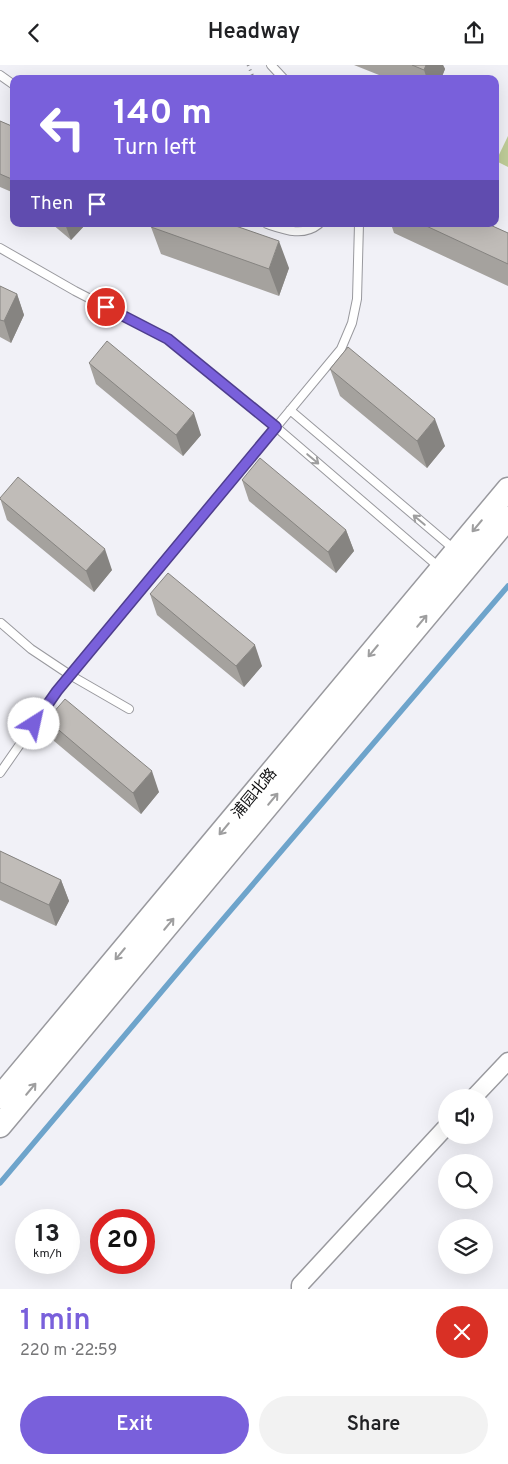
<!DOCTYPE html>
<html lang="en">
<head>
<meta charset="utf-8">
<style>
  :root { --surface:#fff; --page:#f2f2f2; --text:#202124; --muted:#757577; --accent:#7960db }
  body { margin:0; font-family:Overpass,"Noto Sans SC",sans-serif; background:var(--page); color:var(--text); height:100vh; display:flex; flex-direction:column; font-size:19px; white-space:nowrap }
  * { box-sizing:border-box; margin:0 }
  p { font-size:16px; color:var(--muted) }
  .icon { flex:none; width:28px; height:28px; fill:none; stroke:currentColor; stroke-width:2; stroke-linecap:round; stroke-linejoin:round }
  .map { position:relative; height:1224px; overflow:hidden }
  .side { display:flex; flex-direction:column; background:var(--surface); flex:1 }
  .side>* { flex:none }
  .banner { position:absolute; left:10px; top:10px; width:489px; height:152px; border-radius:10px; box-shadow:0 5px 20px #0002; background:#7960db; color:#fff; overflow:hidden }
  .fabs { position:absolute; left:438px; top:1024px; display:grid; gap:10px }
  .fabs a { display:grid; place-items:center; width:55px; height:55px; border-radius:50%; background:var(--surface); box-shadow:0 5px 20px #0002; font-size:25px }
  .speed { position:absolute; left:15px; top:1144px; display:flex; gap:10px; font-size:25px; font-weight:700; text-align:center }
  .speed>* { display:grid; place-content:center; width:65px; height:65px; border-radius:50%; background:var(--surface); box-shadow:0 5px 20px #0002; line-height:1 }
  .speed small { font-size:12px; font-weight:400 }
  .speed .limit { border:8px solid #d22; background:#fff; color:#111 }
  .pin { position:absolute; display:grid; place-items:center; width:42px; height:42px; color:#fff; margin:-21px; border:2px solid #fff; border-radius:50%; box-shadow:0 1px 5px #0007 }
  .me { position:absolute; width:55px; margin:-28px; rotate:35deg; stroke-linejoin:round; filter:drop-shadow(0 0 4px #0008) }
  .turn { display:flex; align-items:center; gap:18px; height:105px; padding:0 20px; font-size:22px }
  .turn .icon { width:65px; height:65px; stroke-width:2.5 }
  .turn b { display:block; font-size:35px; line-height:42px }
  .then { display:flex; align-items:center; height:48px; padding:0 20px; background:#0003; gap:10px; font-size:19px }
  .round { display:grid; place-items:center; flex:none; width:52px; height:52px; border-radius:26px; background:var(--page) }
  .headline { display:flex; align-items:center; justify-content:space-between; height:85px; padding:0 20px }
  h1 { font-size:30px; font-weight:600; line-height:38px; color:var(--accent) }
  .cta { display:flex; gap:10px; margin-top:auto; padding:10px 20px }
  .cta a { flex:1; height:58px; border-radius:30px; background:var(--accent); color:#fff; font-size:20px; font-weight:600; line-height:58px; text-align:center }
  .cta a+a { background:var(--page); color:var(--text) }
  header { display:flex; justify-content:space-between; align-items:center; height:65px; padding:0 20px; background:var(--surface); font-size:22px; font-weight:600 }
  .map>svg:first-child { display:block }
  .green { fill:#c0ce99 }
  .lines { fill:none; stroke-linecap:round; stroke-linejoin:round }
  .stream { stroke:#6ea4cb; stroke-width:5.5 }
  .lane-casing { stroke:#99999e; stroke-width:10 }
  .street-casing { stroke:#99999e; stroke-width:19 }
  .secondary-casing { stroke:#99999e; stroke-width:25 }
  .path { stroke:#86868a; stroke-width:3; stroke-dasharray:1 4; stroke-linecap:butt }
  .lane { stroke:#fff; stroke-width:8 }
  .street { stroke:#fff; stroke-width:16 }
  .secondary { stroke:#fff; stroke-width:22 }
  .wall { fill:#a5a29e }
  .shaded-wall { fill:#868481 }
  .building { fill:#c0bcb8; stroke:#868481 }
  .oneway { stroke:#9e9e9f }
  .route-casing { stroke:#4f3e8e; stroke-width:12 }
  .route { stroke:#7960db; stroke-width:9 }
  .labels { text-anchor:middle; stroke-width:4; stroke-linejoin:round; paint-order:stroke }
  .street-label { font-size:15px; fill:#0d0d0e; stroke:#fff }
</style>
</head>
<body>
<header><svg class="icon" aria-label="back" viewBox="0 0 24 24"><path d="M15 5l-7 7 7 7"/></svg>Headway<svg class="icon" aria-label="share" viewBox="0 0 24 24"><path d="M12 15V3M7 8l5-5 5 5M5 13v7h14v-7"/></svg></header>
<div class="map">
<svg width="508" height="1224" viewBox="0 0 508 1224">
  <rect width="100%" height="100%" fill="#f1f1f7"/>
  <path class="green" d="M508 71V102L496 96Z"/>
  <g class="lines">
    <path class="stream" d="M0 1118 195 887 508 521"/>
    <g class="lane-casing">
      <path id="lane" d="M271 0 284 14
        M0 10 14 20
        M267 159C285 165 303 172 319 159
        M0 183 75 226 168 274 276 362 440 503
        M290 345 455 485
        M1 558 31 584 70 610 129 644
        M0 708 57 626 341 284 352 258 357 234 359 159"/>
    </g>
    <g class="street-casing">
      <path id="street" d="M474 1032 508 996
        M300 1224V1220L446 1062"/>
    </g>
    <g class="secondary-casing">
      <path id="secondary" d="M0 1032 508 424
        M0 1061 508 453"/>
    </g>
    <path class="path" d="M248 0 254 14"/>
    <use href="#lane" class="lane"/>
    <use href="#street" class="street"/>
    <use href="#secondary" class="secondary"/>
  </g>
  <path class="wall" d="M354 0H443L445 4 441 14H389Z
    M0 56 14 62V128L0 122Z
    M52 159H86L71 175Z
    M391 159H488L508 168V221L394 168Z
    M151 162 289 203 279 231 161 189Z
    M0 221 17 229 24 250 11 278 0 272Z
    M89 298 201 370 183 391 96 319Z
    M330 304 445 381 427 403 340 331Z
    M242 415 346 465 354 486 336 508 249 436Z
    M0 433 112 505 94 527 7 455Z
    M150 529 262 601 244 622 157 550Z
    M47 655 159 727 141 749 54 676Z
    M0 786 61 815 69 836 56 861 0 835Z"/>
  <path class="shaded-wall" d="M426 0H443L445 4 441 14H427L424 5Z
    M65 159H86L71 175Z
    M279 176 289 203 279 231 269 204Z
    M17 229 24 250 11 278 4 256Z
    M194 348 201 370 183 391 176 370Z
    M435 354 445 381 427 403 417 376Z
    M346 465 354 486 336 508 328 487Z
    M105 484 112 505 94 527 86 506Z
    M255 580 262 601 244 622 236 601Z
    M152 706 159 727 141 749 133 728Z
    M61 815 69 836 56 861 49 840Z"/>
  <path class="building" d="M412 0H426L424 5Z
    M0 56 14 62V115L0 109Z
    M153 159H230L279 176 269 204 151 162Z
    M422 159H488L508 168V199Z
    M0 221 17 229 4 256 0 255Z
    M107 276 194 348 176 370 89 298Z
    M348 282 435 354 417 376 330 304Z
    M260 393 346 465 328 487 242 415Z
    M18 412 105 484 86 506 0 434V433Z
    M168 508 255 580 236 601 150 529Z
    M65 634 152 706 133 728 47 655Z
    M0 786 61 815 49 840 0 817Z"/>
  <defs><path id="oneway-shaft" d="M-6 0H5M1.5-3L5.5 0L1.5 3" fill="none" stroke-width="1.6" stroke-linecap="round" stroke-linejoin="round" transform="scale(1.25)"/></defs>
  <g class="oneway">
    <use href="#oneway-shaft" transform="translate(313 394) rotate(40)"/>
    <use href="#oneway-shaft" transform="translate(419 455) rotate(-140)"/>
    <use href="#oneway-shaft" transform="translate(477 461) rotate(130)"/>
    <use href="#oneway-shaft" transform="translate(422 556) rotate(-50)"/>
    <use href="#oneway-shaft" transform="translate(373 586) rotate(130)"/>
    <use href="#oneway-shaft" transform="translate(273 734) rotate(-50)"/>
    <use href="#oneway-shaft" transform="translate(224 764) rotate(130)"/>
    <use href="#oneway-shaft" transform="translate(169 859) rotate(-50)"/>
    <use href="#oneway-shaft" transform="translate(120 889) rotate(130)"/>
    <use href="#oneway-shaft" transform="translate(31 1024) rotate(-50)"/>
  </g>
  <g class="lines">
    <g class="route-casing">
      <path id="route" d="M34 659 57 626 276 362 168 274 106 242"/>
    </g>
    <use href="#route" class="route"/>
  </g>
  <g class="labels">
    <g class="street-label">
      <text transform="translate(254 728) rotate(-50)" y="5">浦园北路</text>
    </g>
  </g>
</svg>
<div class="fabs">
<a><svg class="icon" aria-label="sound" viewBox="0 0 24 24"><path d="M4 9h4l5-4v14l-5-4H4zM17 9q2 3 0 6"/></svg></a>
<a><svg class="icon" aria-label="search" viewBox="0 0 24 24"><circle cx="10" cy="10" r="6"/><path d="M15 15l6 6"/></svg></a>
<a><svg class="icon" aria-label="layers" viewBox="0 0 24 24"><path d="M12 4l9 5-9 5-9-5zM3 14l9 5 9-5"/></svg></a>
</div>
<div class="speed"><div>13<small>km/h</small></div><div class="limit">20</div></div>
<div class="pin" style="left:106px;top:242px;background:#d93025"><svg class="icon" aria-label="arrive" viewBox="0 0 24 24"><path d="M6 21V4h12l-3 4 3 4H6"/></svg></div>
<svg class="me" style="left:34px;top:659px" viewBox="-20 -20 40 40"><circle r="19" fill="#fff"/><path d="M0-13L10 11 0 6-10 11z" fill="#7960db"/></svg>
<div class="banner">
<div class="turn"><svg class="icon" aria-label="left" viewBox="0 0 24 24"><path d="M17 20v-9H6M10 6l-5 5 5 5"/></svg><div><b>140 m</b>Turn left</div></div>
<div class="then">Then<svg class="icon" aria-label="arrive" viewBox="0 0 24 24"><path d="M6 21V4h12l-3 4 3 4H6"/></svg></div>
</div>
</div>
<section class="side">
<div class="headline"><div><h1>1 min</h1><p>220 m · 22:59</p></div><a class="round" style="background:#d93025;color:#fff"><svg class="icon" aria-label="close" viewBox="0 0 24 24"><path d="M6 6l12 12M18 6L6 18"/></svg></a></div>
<div class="cta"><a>Exit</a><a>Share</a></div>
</section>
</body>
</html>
